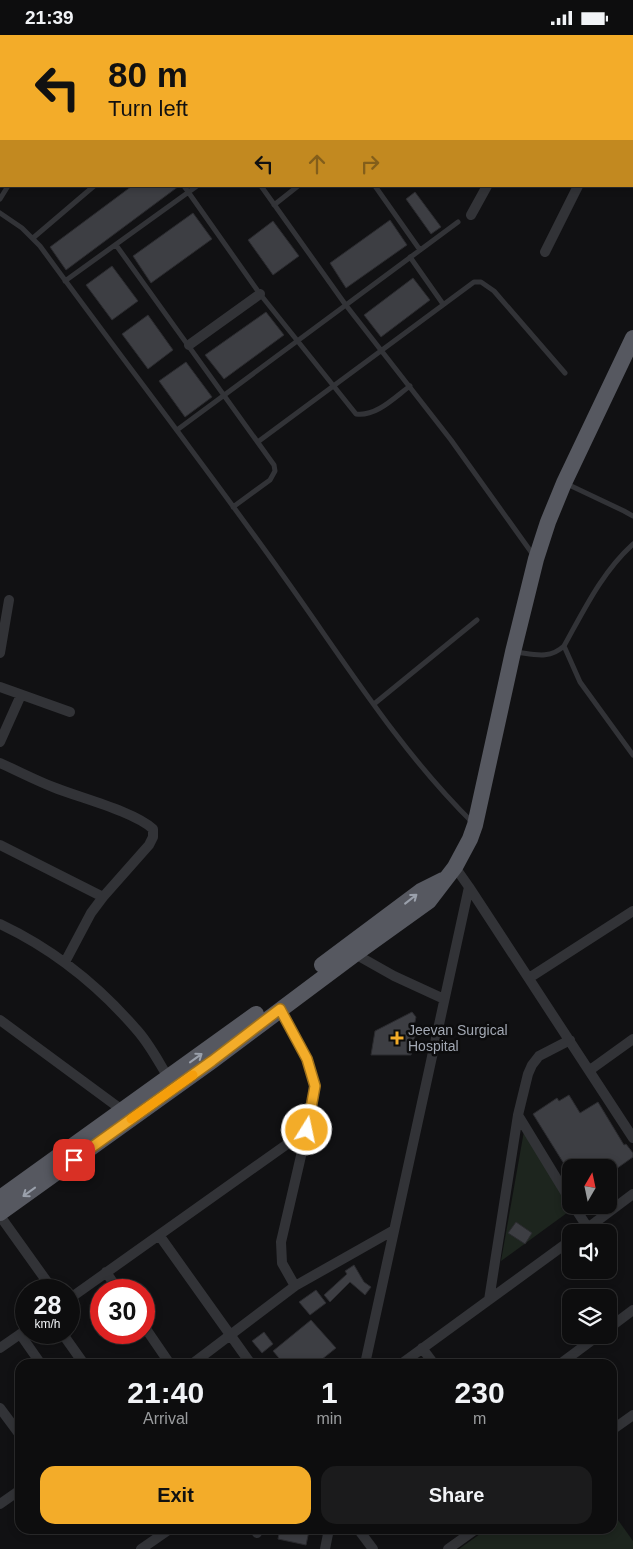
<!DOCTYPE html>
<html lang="en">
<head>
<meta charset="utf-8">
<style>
  :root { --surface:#0d0d0e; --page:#1b1b1c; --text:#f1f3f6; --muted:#9a9c9e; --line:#2d2d2e; --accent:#f3ac29 }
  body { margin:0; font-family:Helvetica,sans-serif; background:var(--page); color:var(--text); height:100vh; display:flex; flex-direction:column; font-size:19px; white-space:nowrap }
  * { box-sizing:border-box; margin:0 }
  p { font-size:16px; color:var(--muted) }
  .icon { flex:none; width:28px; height:28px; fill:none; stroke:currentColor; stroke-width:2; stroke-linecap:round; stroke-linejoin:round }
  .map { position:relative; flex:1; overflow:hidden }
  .side { position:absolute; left:15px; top:1324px; width:602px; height:175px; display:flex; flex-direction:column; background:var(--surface); border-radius:15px; box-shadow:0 2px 8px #0003,0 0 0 1px var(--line) }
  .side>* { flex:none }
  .hud { position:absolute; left:0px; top:0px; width:634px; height:152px; box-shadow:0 2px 8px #0003,0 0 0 1px var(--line); background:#f3ac29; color:#111; overflow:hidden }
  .needle { width:32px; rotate:9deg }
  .tools { position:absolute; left:562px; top:1124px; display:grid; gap:10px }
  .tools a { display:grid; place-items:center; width:55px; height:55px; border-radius:10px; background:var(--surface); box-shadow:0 2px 8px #0003,0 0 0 1px var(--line); font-size:25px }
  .speed { position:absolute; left:15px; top:1244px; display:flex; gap:10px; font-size:25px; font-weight:700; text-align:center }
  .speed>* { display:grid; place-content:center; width:65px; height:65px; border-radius:50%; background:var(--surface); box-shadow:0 2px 8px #0003,0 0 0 1px var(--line); line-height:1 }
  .speed small { font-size:12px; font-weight:400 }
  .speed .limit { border:8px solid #d22; background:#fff; color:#111 }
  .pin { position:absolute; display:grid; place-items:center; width:42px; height:42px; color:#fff; margin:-21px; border-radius:10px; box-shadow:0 2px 8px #0006 }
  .me { position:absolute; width:55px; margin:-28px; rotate:10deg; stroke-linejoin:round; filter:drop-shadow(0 0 4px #0008) }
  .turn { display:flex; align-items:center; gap:18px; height:105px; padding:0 25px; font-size:22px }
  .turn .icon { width:65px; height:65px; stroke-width:2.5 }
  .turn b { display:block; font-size:35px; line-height:42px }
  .lanes { display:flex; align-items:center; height:48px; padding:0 25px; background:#0003; justify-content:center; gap:25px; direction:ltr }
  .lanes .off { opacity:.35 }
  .eta { display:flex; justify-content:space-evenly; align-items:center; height:85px; text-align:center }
  .eta b { font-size:30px; font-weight:800; line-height:35px }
  .cta { display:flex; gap:10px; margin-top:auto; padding:10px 25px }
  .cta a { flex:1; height:58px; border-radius:15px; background:var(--accent); color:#111; font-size:20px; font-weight:800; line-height:58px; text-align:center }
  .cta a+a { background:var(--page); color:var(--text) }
  .status { display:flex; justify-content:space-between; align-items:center; height:35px; padding:0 25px; background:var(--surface); direction:ltr }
  .status svg { height:14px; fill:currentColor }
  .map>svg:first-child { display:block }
  .green { fill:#1d251e }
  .building { fill:#3d3e43; stroke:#2b2b2f }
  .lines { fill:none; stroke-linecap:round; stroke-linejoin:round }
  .service { stroke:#323337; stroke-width:5 }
  .minor { stroke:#323337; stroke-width:10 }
  .trunk { stroke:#565860; stroke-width:16 }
  .oneway { stroke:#9aa0ab }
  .route-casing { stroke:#9e701b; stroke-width:12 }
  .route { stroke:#f3ac29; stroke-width:9 }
  .slow { stroke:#f59e0b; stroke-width:9 }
  .poi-dot { fill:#f3ac29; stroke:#0c0c0d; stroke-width:2 }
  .labels { text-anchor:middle; stroke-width:5; stroke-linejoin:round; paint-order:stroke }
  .poi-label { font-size:14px; fill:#a2a8b3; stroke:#0c0c0d; text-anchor:start }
</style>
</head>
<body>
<div class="status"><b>21:39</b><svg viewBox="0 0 49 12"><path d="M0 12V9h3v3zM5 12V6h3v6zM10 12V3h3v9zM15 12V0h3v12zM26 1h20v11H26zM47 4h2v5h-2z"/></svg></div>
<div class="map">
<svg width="633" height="1514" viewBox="0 0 633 1514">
  <rect width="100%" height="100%" fill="#111113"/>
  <path class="green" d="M524 1096 571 1175 501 1226Z
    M613 1478 633 1506V1514H459L487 1494H612Z"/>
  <path class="building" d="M132 151H179L66 235 50 212Z
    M415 157 441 192 431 199 406 164Z
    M193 178 212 204 151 248 133 221Z
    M390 185 407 210 346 253 330 228Z
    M273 186 299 221 273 240 248 205Z
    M112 231 138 266 112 285 86 250Z
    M413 243 430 265 381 302 364 280Z
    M266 277 284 300 224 344 205 320Z
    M148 280 173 315 148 334 122 299Z
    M186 327 212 362 185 382 159 346Z
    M412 977 416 982 413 996H416L411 1020H371L375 996Z
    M569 1060 580 1078 598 1067 624 1110 626 1109 633 1118V1122L609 1139V1132H566L533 1079 557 1063 559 1066Z
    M516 1187 532 1198 525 1209 508 1198Z
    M354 1230 364 1247 371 1252 365 1260 350 1247 330 1267 324 1260 347 1239 345 1236Z
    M316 1255 326 1268 310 1280 299 1267Z
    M311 1285 336 1313 316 1329H284L273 1316Z
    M264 1297 273 1309 262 1318 252 1306Z
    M280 1494H296L309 1496 306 1510 278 1504Z"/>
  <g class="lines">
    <path class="service" d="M184 151 260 259 356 379C376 382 395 362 410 351
      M261 151 345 269 451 405 534 521
      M375 151 420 215
      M0 164 8 151
      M274 170 298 151
      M0 178 22 193 40 211C120 321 203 428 282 539 343 624 398 714 473 788
      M33 203 94 151
      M116 210 274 430 275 436 270 445 233 472
      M410 222 443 269
      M65 246 197 151
      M177 395 458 187
      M259 406 474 247H481L494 256 565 338
      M567 449 624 476 633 481
      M564 611 580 647 633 720
      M515 617C533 619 549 625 564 611 584 575 602 537 633 509
      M374 669 477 585"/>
    <path class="minor" d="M37 0 38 1
      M469 0 472 1
      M46 1 47 0
      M370 1 371 0
      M413 1 414 0
      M488 1V0
      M565 1 566 0
      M632 46 633 45
      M0 76 1 74
      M632 88H633
      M471 180 487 151
      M545 217 578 151
      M189 310 260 259
      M0 618 9 565
      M0 652 70 677
      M0 707 21 660
      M0 728C18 736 35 745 53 752 80 763 133 776 153 794V802L149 810 103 862 91 878 65 927
      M0 810 103 862
      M469 852 633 1103
      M0 889C53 914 98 950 136 994 149 1008 158 1026 168 1042
      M355 919 394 941 444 964
      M529 943 633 876
      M280 974 307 1024 315 1051 307 1095 281 1207 282 1228 295 1251
      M0 985 122 1075
      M590 1035 633 1004
      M518 1080 571 1167
      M573 1170 588 1193
      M0 1181 53 1255
      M581 1198 633 1159
      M159 1200 251 1329
      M106 1237 118 1255
      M69 1264 307 1095
      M489 1265 518 1080 528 1039 532 1030 539 1021 570 1005
      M144 1291 170 1329
      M609 1293 633 1275
      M62 1298 84 1329
      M20 1299 41 1329
      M0 1313 26 1295
      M422 1313 434 1329
      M192 1329 295 1251 394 1195
      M365 1329 469 852 455 832
      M401 1329 571 1205
      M560 1329 599 1300
      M0 1373 20 1400
      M612 1395 633 1380
      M0 1469 20 1455
      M254 1494 257 1498
      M358 1494 373 1514
      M141 1514 170 1494
      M325 1514 329 1494
      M448 1514 476 1494"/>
    <path class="trunk" d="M322 930 421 856 443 845
      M0 1163 256 979
      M0 1178 212 1026 355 919 429 866 455 832 470 804 475 790 513 617 536 524 548 487 564 448 633 303"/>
  </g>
  <defs><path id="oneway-shaft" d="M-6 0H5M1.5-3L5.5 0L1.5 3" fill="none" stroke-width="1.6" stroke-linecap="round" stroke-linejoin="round" transform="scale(1.25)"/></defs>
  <g class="oneway">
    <use href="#oneway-shaft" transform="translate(411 864) rotate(-38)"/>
    <use href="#oneway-shaft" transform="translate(196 1023) rotate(-36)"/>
    <use href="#oneway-shaft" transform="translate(29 1157) rotate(144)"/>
  </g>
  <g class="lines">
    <g class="route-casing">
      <path id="route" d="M74 1125 212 1026 280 974 307 1024 315 1051 307 1095"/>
    </g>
    <use href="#route" class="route"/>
    <path class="slow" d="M131 1084 193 1040"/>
  </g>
  <path class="poi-dot" d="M394.5 995.5h5v5h5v5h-5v5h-5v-5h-5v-5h5z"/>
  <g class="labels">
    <g class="poi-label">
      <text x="408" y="1000">Jeevan Surgical<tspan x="408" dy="16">Hospital</tspan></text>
    </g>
  </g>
</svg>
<div class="tools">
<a><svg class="needle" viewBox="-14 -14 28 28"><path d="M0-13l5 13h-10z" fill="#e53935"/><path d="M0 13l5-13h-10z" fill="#9a9c9e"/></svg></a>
<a><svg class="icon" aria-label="sound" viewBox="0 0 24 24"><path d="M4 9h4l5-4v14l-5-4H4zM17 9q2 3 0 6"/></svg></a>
<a><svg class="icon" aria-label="layers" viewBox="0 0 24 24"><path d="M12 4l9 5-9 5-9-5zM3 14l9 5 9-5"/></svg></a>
</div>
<div class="speed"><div>28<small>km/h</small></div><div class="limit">30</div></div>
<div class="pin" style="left:74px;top:1125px;background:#d93025"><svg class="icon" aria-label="arrive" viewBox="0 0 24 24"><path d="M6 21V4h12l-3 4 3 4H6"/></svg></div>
<svg class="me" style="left:307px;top:1095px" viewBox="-20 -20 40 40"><circle r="17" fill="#f3ac29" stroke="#fff" stroke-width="3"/><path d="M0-11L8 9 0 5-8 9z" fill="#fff"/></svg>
<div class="hud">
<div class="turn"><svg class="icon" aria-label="left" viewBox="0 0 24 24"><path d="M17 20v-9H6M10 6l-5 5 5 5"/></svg><div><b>80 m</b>Turn left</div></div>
<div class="lanes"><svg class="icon" aria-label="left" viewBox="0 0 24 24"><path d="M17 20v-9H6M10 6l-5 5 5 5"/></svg><svg class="icon off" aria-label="ahead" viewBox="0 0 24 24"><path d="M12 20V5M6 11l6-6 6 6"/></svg><svg class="icon off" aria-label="right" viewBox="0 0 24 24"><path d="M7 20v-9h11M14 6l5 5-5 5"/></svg></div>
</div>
<section class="side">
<div class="eta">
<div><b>21:40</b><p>Arrival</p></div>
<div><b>1</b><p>min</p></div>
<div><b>230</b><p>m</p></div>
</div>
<div class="cta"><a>Exit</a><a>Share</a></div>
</section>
</div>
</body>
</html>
